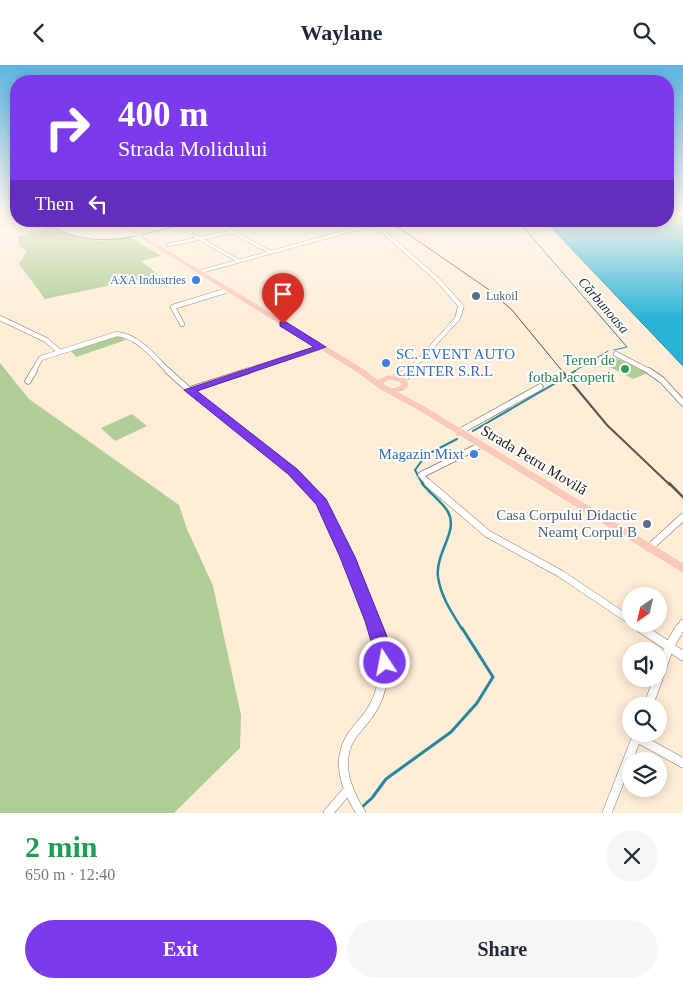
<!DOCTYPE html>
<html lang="en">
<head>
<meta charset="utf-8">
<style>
  :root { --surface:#fff; --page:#f6f6f7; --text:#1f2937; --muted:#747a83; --accent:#7c3aed }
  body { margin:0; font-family:Georgia,serif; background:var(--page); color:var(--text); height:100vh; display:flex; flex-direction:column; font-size:19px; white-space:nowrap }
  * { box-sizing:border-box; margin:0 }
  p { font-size:16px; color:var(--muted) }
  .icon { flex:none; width:28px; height:28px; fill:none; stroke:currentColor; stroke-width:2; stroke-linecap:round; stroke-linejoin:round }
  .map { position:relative; height:748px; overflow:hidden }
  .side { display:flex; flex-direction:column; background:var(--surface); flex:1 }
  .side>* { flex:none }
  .guide { position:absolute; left:10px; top:10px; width:664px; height:152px; border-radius:20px; box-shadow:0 2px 12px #0003; background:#7c3aed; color:#fff; overflow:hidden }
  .needle { width:32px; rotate:214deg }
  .buttons { position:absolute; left:622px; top:522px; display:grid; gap:10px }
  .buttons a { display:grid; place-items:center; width:45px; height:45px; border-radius:50%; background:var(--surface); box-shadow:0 2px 12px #0003; font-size:25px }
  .pin { position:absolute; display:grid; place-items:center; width:42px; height:42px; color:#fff; margin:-51px -21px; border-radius:50% 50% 50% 0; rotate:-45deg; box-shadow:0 0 5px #0007 }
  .pin .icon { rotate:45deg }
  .me { position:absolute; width:55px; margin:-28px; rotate:349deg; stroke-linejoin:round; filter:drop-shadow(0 0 4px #0008) }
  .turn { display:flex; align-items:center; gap:18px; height:105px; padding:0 25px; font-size:22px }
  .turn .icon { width:65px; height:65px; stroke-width:2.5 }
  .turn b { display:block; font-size:35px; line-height:42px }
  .then { display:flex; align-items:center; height:48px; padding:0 25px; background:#0003; gap:10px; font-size:19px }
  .round { display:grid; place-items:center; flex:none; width:52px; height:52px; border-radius:26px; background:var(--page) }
  .head { display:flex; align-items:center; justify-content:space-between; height:85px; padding:0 25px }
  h1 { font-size:30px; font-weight:700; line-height:38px; color:#1e9e55 }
  .action { display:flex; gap:10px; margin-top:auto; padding:10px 25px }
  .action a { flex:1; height:58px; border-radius:30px; background:var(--accent); color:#fff; font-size:20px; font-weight:700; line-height:58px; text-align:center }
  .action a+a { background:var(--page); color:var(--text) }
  header { display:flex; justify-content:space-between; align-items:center; height:65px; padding:0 25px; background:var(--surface); font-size:22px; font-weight:700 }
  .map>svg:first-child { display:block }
  .green { fill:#afcd94 }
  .water { fill:#28b4d7; stroke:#26869d }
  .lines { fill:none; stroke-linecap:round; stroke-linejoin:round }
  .stream-far3 { stroke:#26869d; stroke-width:1 }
  .stream-far2 { stroke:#26869d; stroke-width:2 }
  .stream-far1 { stroke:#26869d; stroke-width:2.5 }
  .stream { stroke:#26869d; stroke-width:3 }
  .minor-far4-casing { stroke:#8a7a68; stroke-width:4 }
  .minor-far3-casing { stroke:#8a7a68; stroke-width:5.5 }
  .minor-far2-casing { stroke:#8a7a68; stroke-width:7 }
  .minor-far1-casing { stroke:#8a7a68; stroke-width:8 }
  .minor-casing { stroke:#8a7a68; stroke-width:10 }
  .secondary-casing { stroke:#8a7a68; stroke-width:1 }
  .primary-casing { stroke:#fff; stroke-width:1 }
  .minor-far4 { stroke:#fff; stroke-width:3 }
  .minor-far3 { stroke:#fff; stroke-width:4.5 }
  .minor-far2 { stroke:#fff; stroke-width:5.5 }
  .minor-far1 { stroke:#fff; stroke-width:7 }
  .minor { stroke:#fff; stroke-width:9 }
  .secondary { fill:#fff; fill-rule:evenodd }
  .primary { fill:#facab8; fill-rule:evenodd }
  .rail-far2 { stroke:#5c5349; stroke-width:1 }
  .rail-far1 { stroke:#5c5349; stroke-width:2 }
  .rail { stroke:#5c5349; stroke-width:2.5 }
  .route { fill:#7c3aed; stroke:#51269a }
  .shop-dot { fill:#3f7fe0; stroke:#fff; stroke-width:2 }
  .service-dot { fill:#5c6f8a; stroke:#fff; stroke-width:2 }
  .leisure-dot { fill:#2e9e5b; stroke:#fff; stroke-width:2 }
  .labels { text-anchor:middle; stroke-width:4; stroke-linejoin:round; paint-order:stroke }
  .far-shop-label { font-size:12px; fill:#366cbe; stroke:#fff; text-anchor:end }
  .far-service-label { font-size:12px; fill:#4e5e75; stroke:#fff; text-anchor:start }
  .far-water-label { font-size:14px; font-style:italic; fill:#1b3138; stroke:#fff }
  .shop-label { font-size:15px; fill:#366cbe; stroke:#fff; text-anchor:start }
  .leisure-label { font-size:15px; fill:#27864d; stroke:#fff; text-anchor:end }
  .street-label { font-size:15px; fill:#221c15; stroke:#fff }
  .service-label { font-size:15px; fill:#4e5e75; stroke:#fff; text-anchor:end }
</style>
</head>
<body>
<header><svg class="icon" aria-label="back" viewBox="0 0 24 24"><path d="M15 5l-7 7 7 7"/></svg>Waylane<svg class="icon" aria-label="search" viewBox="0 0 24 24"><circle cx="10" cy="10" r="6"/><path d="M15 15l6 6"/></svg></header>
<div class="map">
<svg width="683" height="748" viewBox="0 0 683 748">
  <rect width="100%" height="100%" fill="#ffedd8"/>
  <path class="green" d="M42 159 82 174 99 176 130 172 161 191 141 196 159 210 45 234 19 199 27 186 19 181 18 172 43 165Z
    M117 271 126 275 76 292 71 286Z
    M616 293 648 308 633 314 604 299Z
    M0 298 29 334 179 440 187 464 213 521 241 650 240 683 174 748H0Z
    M132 349 147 361 115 376 101 363Z"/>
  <path class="water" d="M668 150H683V301L545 156H668Z"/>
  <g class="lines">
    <path class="stream-far3" d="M39 156C52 162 65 169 79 172 117 181 157 165 194 156
      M518 156 627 282 614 285
      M573 307 608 286"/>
    <path class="stream-far2" d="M570 309 575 306
      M473 366 566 312
      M423 420 415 405 426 390 457 374"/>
    <path class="stream-far1" d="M422 418C429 428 442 436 448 447 459 466 435 488 438 512 441 532 452 548 462 564"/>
    <path class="stream" d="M361 743 372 733 386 714 451 667 477 638 493 612 462 563"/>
    <g class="minor-far4-casing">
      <path id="minor-far4" d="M0 150H16
        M35 156 40 159 39 161
        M0 158 16 156
        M225 163 270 187
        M193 170 239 196
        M168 180 231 167
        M199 207 374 159"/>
    </g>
    <g class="minor-far3-casing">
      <path id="minor-far3" d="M0 253 46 275 60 287
        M182 259 173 242 228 225
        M616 289 651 307
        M33 307 41 293 117 269C138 271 155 293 169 307
        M244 307 321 282"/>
    </g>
    <g class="minor-far2-casing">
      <path id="minor-far2" d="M168 306 189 325 293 406 307 420
        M649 306 662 315 683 338
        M28 316 34 306
        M189 325 248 306
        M459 367 540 322
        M430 420 421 410 481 380"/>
    </g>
    <g class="minor-far1-casing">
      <path id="minor-far1" d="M305 418C339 452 359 520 376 564
        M428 418 488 469 561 509 631 556
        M649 483 683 452
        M635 559 642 564
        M680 564 683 558"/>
    </g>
    <g class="minor-casing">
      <path id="minor" d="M641 563 683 591
        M659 611 669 582 680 563
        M648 641 658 614
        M636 672 683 698
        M328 748 349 724
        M361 748C347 726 335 697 351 672 358 661 368 653 374 641 387 618 385 587 376 563
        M607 748 638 669"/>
    </g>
    <g class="secondary-casing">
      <path id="secondary" d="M369 156H374L440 214 464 241 460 254 417 301 406 317 404 318 401 316 406 308 396 313H392L391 312 411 301 455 253 458 241 436 216Z"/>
    </g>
    <g class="primary-casing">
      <path id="primary" d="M113 156H119L364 304 378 315 388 310 406 313 409 321 405 325 398 327 424 341 683 498V508L418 345 379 324 358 308ZM389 315 400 317 401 320C395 324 390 324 384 319L385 317Z"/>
    </g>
    <use href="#minor-far4" class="minor-far4"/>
    <use href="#minor-far3" class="minor-far3"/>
    <use href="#minor-far2" class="minor-far2"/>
    <use href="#minor-far1" class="minor-far1"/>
    <use href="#minor" class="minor"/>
    <use href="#secondary" class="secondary"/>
    <use href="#primary" class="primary"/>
    <path class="rail-far2" d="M389 156 488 224 512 245 563 307"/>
    <path class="rail-far1" d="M562 306 607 360 670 420"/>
    <path class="rail" d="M669 418 683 432"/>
  </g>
  <linearGradient id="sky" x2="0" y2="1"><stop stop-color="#5bb4e1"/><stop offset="0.59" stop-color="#fff7ed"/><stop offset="1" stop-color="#fff7ed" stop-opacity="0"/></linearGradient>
  <rect width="683" height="254" fill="url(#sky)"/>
  <path class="route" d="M280 257H286L326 282 197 326 297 404 326 434 355 492 388 574 393 598 391 603 385 606 379 603 365 556 340 492 316 439 288 409 184 325 314 282 280 261Z"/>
  <g class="shop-dot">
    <circle cx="196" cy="215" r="5"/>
    <circle cx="386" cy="298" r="5"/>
    <circle cx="474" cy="389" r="5"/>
  </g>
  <g class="service-dot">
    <circle cx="476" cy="231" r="5"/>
    <circle cx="647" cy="459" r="5"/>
  </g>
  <circle class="leisure-dot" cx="625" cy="304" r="5"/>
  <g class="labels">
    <g class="far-shop-label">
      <text x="186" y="219">AXA Industries</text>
    </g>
    <g class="far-service-label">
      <text x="486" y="235">Lukoil</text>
    </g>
    <g class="far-water-label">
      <text transform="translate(604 240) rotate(49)" y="5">Cărbunoasa</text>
    </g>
    <g class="shop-label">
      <text x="396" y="294">SC. EVENT AUTO<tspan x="396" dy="17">CENTER S.R.L</tspan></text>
      <text x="464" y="394" text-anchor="end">Magazin Mixt</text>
    </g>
    <g class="leisure-label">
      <text x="615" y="300">Teren de<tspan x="615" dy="17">fotbal acoperit</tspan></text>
    </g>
    <g class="street-label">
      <text transform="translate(534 395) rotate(31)" y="5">Strada Petru Movilă</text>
    </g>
    <g class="service-label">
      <text x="637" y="455">Casa Corpului Didactic<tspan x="637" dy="17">Neamţ Corpul B</tspan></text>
    </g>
  </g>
</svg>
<div class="buttons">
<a><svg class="needle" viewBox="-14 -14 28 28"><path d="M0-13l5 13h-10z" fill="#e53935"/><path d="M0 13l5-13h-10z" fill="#747a83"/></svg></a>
<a><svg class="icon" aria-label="sound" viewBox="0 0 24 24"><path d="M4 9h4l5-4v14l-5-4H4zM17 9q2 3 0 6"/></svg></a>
<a><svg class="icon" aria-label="search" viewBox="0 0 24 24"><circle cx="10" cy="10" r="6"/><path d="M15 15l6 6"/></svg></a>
<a><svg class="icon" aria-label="layers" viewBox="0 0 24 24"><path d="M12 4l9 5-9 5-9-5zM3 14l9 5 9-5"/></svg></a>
</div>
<div class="pin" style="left:283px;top:259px;background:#d93025"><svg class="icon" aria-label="arrive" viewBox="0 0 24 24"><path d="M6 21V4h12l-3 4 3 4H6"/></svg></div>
<svg class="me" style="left:385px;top:598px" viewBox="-20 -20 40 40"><circle r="17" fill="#7c3aed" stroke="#fff" stroke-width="3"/><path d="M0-11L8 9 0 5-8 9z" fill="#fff"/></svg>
<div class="guide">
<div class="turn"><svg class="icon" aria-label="right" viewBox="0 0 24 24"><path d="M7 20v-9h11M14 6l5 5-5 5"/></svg><div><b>400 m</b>Strada Molidului</div></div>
<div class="then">Then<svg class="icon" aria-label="left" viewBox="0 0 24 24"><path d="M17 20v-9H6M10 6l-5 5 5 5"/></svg></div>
</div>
</div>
<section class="side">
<div class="head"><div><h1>2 min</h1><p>650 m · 12:40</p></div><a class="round"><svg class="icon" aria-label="close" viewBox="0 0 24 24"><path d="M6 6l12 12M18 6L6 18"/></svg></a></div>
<div class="action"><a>Exit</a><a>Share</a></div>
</section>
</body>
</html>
